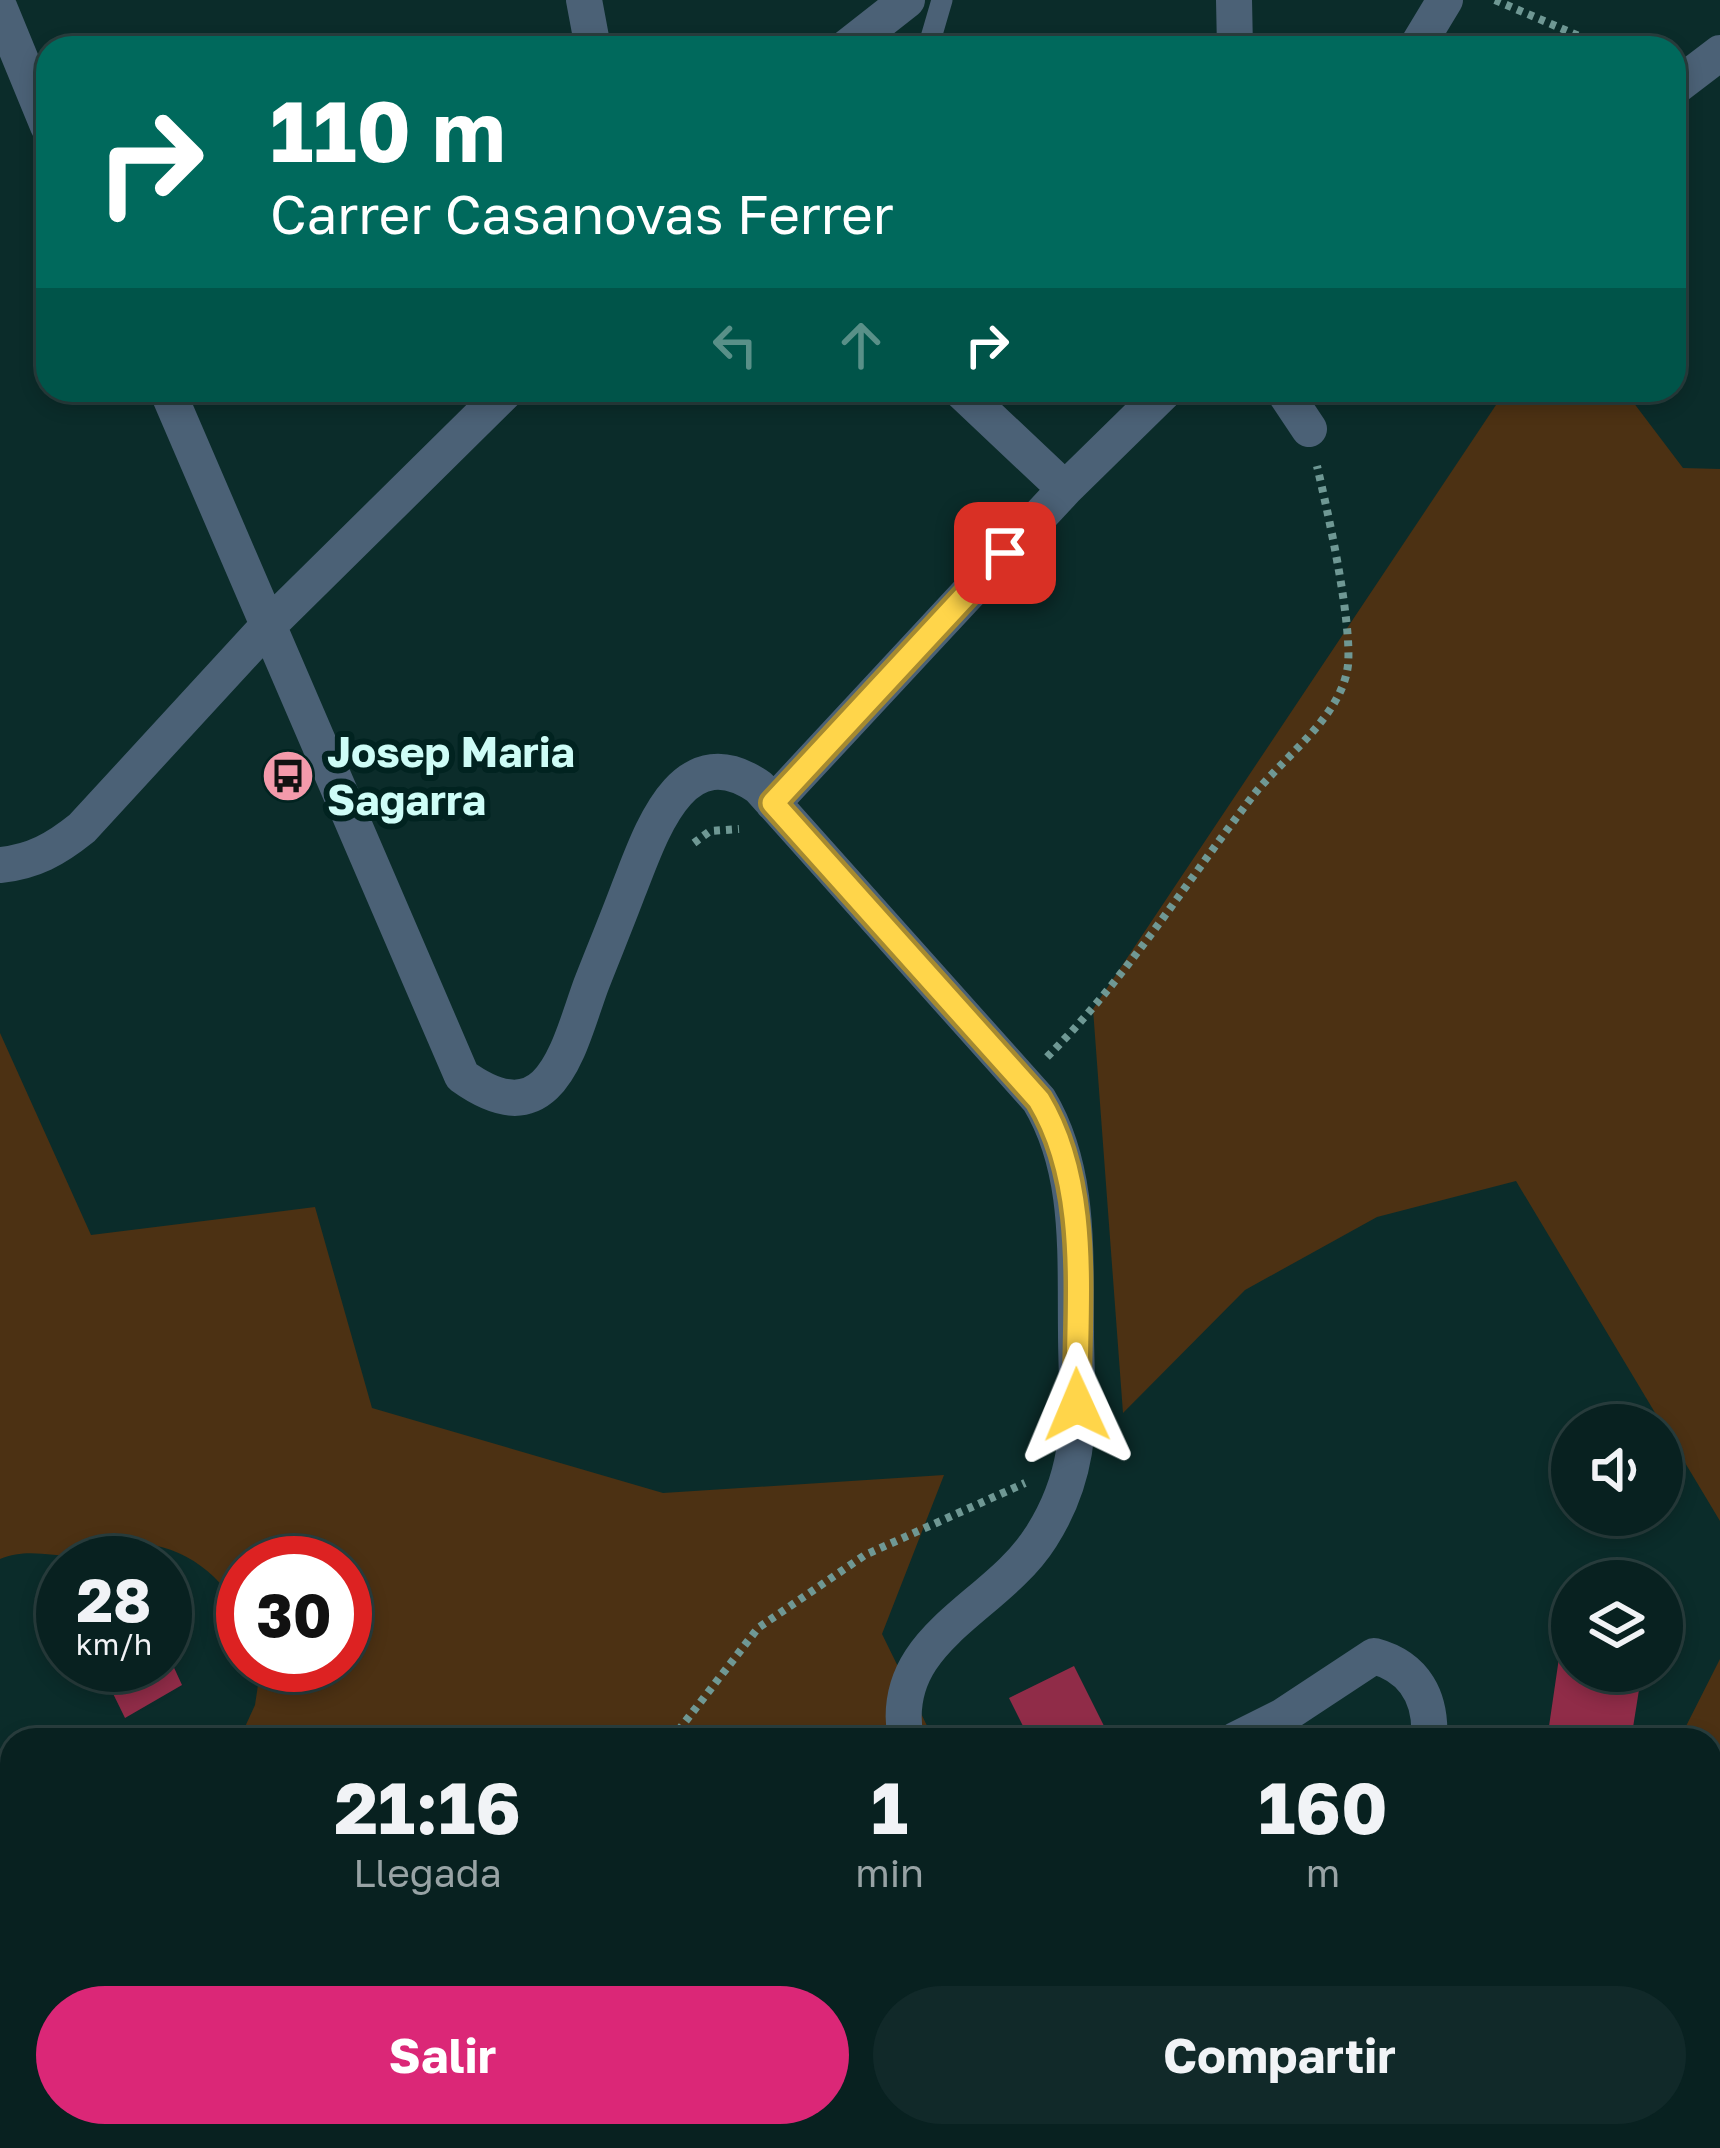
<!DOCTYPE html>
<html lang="es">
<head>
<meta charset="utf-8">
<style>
  :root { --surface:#082120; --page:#112929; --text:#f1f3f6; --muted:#98a3a5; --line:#293e3e; --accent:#db2777 }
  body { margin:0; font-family:"Golos Text",sans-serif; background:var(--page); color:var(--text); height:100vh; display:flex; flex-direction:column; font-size:45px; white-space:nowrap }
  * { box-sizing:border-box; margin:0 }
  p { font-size:39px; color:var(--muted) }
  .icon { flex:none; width:66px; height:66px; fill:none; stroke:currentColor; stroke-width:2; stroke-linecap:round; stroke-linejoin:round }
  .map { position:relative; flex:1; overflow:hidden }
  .drawer { position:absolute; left:0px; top:1728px; width:1722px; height:420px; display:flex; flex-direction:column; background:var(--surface); border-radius:36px 36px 0 0; box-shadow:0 6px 18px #0003,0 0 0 3px var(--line) }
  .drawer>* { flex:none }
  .hud { position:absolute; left:36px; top:36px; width:1650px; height:366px; border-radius:36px; box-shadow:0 6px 18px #0003,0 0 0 3px var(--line); background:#00695c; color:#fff; overflow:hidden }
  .controls { position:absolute; left:1551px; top:1404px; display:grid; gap:24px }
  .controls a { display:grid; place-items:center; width:132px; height:132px; border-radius:50%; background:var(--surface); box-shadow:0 6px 18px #0003,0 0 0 3px var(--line); font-size:60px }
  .speed { position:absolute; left:36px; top:1536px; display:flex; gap:24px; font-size:60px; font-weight:700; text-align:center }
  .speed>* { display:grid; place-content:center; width:156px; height:156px; border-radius:50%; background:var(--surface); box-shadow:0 6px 18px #0003,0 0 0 3px var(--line); line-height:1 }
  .speed small { font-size:30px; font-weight:400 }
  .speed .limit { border:18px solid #d22; background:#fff; color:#111 }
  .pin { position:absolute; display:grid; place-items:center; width:102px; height:102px; color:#fff; margin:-51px; border-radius:24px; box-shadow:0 6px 18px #0006 }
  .me { position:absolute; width:132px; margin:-66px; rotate:359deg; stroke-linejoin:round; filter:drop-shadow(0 0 9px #0008) }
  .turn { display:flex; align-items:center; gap:42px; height:252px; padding:0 36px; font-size:54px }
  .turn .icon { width:156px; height:156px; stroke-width:2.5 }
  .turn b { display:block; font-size:84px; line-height:102px }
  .lanes { display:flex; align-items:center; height:114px; padding:0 36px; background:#0003; justify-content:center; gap:60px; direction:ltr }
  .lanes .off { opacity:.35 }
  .eta { display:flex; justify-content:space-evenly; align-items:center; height:204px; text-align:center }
  .eta b { font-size:72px; font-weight:700; line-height:84px }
  .primary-button { display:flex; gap:24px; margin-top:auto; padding:24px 36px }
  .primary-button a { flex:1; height:138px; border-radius:72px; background:var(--accent); color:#fff; font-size:48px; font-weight:700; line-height:138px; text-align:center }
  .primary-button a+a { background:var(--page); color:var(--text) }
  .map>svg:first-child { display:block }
  .green { fill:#4c3113 }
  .building { fill:#902c48 }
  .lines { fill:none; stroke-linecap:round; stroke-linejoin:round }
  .path { stroke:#6f9894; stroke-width:8; stroke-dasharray:6 6; stroke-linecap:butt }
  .lane { stroke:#4b6176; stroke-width:21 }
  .street { stroke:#4b6176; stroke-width:36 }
  .route-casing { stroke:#a68a30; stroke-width:30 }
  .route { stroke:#ffd54a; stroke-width:21 }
  .labels { text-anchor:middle; stroke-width:12; stroke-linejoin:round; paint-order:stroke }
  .poi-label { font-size:42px; font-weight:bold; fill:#cefdf7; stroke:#012320; text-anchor:start }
</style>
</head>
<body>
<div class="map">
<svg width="1720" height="2148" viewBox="0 0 1720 2148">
  <rect width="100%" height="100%" fill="#0b2c2a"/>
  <path class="green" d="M1506 390H1624L1683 468 1720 469V1521L1516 1181 1377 1217 1245 1290 1123 1413 1093 1009Z
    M0 1033 91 1235 315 1207 372 1408 663 1493 944 1475 882 1634 934 1740H239L255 1705 261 1665H345V1563H243V1619C224 1573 173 1536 121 1545 109 1547 97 1555 85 1556 54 1558 29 1547 0 1559Z
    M1720 1659V2148H784L781 2136H1710V1740H1679Z
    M0 1768 12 1779V2136H491L481 2148H0Z"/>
  <path class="building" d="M165 1648 182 1685 125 1718 99 1665H165Z
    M1560 1651 1572 1653V1671H1642L1631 1740H1547Z
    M1074 1666 1109 1736 1030 1740 1009 1698Z"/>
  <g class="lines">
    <path class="path" d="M1495 0 1607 48
      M694 843 710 831 739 829
      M1047 1057C1126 979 1184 885 1252 797 1282 758 1342 717 1348 665 1352 621 1328 512 1317 466
      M180 1737 185 1740
      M671 1740 758 1628 865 1555 1025 1483
      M1710 1950 1720 1973
      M836 2148 839 2136"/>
    <path class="lane" d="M928 48 942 0"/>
    <path class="street" d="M584 0 593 48
      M1234 0 1235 48
      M0 9 48 126
      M846 48 907 0
      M1416 48 1445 0
      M1674 88 1720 53
      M167 390 462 1076C551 1140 568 1048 591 985 603 954 616 923 628 891 650 836 681 733 759 787L1039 1100C1081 1170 1075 1253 1076 1332 1076 1372 1080 1413 1074 1452 1069 1482 1057 1512 1041 1537 995 1610 886 1638 906 1740
      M960 390 1065 489
      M1283 390 1309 429
      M773 803 1065 489 1166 390
      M0 865C33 862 56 849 82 828L266 628 507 390
      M1235 1740 1283 1716 1374 1656C1415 1667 1432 1698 1429 1740
      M992 2136 997 2148"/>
  </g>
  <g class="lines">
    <g class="route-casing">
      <path id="route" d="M1005 553 773 803 1039 1100C1092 1188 1076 1305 1077 1405"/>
    </g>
    <use href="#route" class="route"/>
  </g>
  <defs>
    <g id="bus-disc" transform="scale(2.7)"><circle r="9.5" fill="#f39aab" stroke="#012320"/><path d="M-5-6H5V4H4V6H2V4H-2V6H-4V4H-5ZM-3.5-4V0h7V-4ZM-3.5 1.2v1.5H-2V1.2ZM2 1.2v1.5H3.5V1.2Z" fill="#111"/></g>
  </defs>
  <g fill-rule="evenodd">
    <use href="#bus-disc" x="288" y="776"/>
  </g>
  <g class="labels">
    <g class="poi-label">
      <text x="327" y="767">Josep Maria<tspan x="327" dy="48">Sagarra</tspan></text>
    </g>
  </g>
</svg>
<div class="controls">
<a><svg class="icon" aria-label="sound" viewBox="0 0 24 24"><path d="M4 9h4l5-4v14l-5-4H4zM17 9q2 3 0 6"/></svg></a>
<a><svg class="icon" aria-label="layers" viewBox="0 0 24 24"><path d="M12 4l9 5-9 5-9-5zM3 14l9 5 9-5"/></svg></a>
</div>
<div class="speed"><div>28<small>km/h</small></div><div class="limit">30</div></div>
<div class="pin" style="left:1005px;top:553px;background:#d93025"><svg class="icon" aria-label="arrive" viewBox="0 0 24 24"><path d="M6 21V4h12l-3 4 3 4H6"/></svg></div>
<svg class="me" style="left:1077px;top:1405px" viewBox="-20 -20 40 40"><path d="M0-17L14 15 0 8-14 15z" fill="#ffd54a" stroke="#fff" stroke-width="4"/></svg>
<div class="hud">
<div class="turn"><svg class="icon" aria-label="right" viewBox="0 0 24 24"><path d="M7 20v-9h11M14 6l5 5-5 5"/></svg><div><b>110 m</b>Carrer Casanovas Ferrer</div></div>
<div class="lanes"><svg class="icon off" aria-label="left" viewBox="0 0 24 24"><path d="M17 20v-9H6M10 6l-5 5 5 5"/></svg><svg class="icon off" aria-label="ahead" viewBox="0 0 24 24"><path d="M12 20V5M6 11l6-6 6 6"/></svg><svg class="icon" aria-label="right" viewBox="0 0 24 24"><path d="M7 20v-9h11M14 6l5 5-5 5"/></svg></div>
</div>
<section class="drawer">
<div class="eta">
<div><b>21:16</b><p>Llegada</p></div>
<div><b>1</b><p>min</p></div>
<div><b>160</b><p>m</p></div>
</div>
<div class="primary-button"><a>Salir</a><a>Compartir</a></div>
</section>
</div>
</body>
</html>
